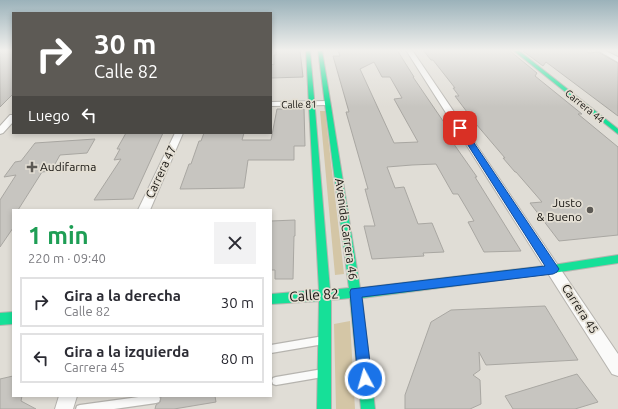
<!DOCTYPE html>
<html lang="es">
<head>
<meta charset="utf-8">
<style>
  :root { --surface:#fff; --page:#f2f2f3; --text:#2b2b33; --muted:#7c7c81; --line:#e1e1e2 }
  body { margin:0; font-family:Ubuntu,sans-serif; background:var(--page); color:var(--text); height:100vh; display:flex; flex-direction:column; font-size:15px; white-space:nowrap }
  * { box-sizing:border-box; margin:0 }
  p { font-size:13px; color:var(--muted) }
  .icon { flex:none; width:22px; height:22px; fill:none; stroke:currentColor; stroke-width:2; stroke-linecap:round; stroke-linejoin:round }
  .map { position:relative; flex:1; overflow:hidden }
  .details { position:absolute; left:12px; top:209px; width:260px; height:188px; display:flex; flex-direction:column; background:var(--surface); border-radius:0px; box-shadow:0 2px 6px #0003 }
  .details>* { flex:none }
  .hud { position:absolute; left:12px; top:12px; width:260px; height:122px; border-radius:0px; box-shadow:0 2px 6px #0003; background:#5d5a55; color:#fff; overflow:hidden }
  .pin { position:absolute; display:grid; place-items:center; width:34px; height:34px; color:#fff; margin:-17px; border-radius:8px; box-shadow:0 2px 6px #0006 }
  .me { position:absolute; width:44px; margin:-22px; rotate:354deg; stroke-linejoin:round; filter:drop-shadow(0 0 3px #0008) }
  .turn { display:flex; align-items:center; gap:14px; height:84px; padding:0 16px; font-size:18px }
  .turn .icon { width:52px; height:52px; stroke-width:2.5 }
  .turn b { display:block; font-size:28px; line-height:34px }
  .then { display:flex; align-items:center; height:38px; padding:0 16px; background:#0003; gap:8px; font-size:15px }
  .round { display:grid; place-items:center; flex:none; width:42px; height:42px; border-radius:0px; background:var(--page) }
  .headline { display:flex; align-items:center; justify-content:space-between; height:68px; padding:0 16px }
  h1 { font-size:24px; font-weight:600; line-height:30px; color:#1e9e55 }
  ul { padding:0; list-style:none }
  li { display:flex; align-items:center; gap:12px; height:50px; margin:0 8px 6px; padding:0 8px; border:2px solid var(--line); border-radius:0px }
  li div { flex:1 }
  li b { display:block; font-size:15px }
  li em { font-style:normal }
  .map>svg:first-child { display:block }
  .green { fill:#d4c6a6 }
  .building { fill:#c7c5c0; stroke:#a9a7a2; fill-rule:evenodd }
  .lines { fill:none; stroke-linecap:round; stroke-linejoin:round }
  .lane-casing { stroke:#b6b4af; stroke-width:2.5 }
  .street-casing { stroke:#b6b4af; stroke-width:2 }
  .fast-casing { stroke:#b6b4af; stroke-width:2 }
  .lane { fill:#fafaf9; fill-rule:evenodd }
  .street { fill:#fafaf9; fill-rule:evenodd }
  .fast { fill:#16e098; fill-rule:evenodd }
  .route { fill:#1a73e8; stroke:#114b97 }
  .poi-dot { fill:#5d5a55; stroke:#e3ded3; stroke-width:1.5 }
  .labels { text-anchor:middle; stroke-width:3.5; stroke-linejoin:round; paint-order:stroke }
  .far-street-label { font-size:10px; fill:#161410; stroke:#e3ded3 }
  .poi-label { font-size:12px; fill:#161410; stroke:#e3ded3; text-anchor:start }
  .street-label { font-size:12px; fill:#161410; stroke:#e3ded3 }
  .near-street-label { font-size:14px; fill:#161410; stroke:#e3ded3 }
</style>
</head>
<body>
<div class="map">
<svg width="618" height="409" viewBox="0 0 618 409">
  <rect width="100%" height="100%" fill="#e0ddd6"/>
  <path class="green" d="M320 111H325L344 274 335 275Z
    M350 321 355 409H336L334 324Z"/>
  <path class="building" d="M0 50H13V94L0 107Z
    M276 50H300L303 77 271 78V64L274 65V55H276Z
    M338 50H397L414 77H413L456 140H451L477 177H475L521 251 484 252 468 222 474 221 458 194H453L436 164 412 165 387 167 395 188 404 187 418 224 432 223 444 252 423 253 424 256 372 259 364 226H375L365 189H368L346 112H349L333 56H340ZM374 62 382 77H390L402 98 394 99 418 142 394 143 360 69Z
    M423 50 510 51 537 73 535 76 582 114H578L618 147V235L559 241 530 203 542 202 516 172H515L503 158H505L476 124 455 96H459L453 88H455L433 60H431Z
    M585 50 589 53 598 52 618 63V116L546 62 543 66 523 51Z
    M277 109H304L305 146H294V160H248L244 188 180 189 189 164H191L199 141H201L204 133H244L242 140H271Z
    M126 133H163L133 199 94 200 121 159 114 160 120 149H117Z
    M95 139 87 153 60 155 51 171 42 172 18 210H13V228L0 247V200L16 175 4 177 15 162 21 161 35 143Z
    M295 220V236H294L293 279H275V270H271V221Z
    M545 306 578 360 486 365 479 352 480 370 473 375 480 380 481 404 470 409H405V395L431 322 451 310Z
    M577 374 598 402 575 409H513L505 396Z
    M13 376V396H22L21 401 36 409H0V379Z
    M161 396H215L216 402 174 409H155L156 405 160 402Z"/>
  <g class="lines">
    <g class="lane-casing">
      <path id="lane" d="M318 337 321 338 322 341 321 344 318 345 271 353V345Z
        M317 370 320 371 321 374 320 377 317 378 276 385 273 384 272 381 273 378 276 377Z
        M146 396H159L160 399 159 402 156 403 114 409H76L77 406 80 405Z"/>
    </g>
    <g class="street-casing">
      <path id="street" d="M406 50H412L618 354V376L612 374Z
        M597 50H604L618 57V62Z
        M327 101H330V105L271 106V102Z
        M10 115H13V122L3 133 0 134V126Z
        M175 133H183L150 210H138Z
        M59 396H77L73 409H55Z"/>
    </g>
    <g class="fast-casing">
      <path id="fast" d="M306 50H310L330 290 349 288 318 50H322L360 288 553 265 618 255V263L553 273 362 298 375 409H361L350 298 331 300V409H317L319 301 271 304V294L319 290Z
        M513 50H518L618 129V134Z
        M13 312V324L0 325V313Z"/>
    </g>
    <use href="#lane" class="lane"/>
    <use href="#street" class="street"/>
    <use href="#fast" class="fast"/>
  </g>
  <linearGradient id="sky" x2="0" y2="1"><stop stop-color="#9bb2ba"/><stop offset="0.47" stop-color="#f1f0ed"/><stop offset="1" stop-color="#f1f0ed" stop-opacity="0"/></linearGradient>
  <rect width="618" height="107" fill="url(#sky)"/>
  <path class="route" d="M460 125 464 128 559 269 557 272 553 274 362 297 372 379 370 384 365 386 360 384 358 379 350 292 351 289 545 266 457 128Z"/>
  <g class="poi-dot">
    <path d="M30 161h4v4h4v4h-4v4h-4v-4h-4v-4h4z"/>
    <circle cx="590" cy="210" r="4"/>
  </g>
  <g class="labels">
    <g class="far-street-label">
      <text transform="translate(299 104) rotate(-1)" y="4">Calle 81</text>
      <text transform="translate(585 106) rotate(39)" y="4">Carrera 44</text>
    </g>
    <g class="poi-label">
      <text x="40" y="171">Audifarma</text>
      <text x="582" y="207" text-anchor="end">Justo<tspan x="582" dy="14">&amp; Bueno</tspan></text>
    </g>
    <g class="street-label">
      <text transform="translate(161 172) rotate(-65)" y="4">Carrera 47</text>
      <text transform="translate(346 229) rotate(82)" y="4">Avenida Carrera 46</text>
      <text transform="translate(580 309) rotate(57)" y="4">Carrera 45</text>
    </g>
    <g class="near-street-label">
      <text transform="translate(314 295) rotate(-4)" y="5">Calle 82</text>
    </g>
  </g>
</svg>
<div class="pin" style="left:460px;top:128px;background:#d93025"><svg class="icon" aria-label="arrive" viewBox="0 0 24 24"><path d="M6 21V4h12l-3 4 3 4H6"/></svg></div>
<svg class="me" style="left:365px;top:379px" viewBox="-20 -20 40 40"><circle r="17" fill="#1a73e8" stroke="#fff" stroke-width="3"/><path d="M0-11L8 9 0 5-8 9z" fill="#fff"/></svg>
<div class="hud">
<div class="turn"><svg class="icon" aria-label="right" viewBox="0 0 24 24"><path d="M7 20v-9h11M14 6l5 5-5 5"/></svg><div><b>30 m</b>Calle 82</div></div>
<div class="then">Luego<svg class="icon" aria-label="left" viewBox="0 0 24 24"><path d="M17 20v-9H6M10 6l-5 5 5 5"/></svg></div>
</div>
<section class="details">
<div class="headline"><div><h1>1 min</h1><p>220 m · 09:40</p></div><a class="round"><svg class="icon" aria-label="close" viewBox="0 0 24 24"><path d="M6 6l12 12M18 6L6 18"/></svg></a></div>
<ul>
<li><svg class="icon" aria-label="right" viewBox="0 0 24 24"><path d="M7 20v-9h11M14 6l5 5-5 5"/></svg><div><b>Gira a la derecha</b><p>Calle 82</p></div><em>30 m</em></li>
<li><svg class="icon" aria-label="left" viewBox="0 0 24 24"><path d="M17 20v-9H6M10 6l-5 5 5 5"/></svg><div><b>Gira a la izquierda</b><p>Carrera 45</p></div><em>80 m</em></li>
</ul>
</section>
</div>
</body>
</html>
